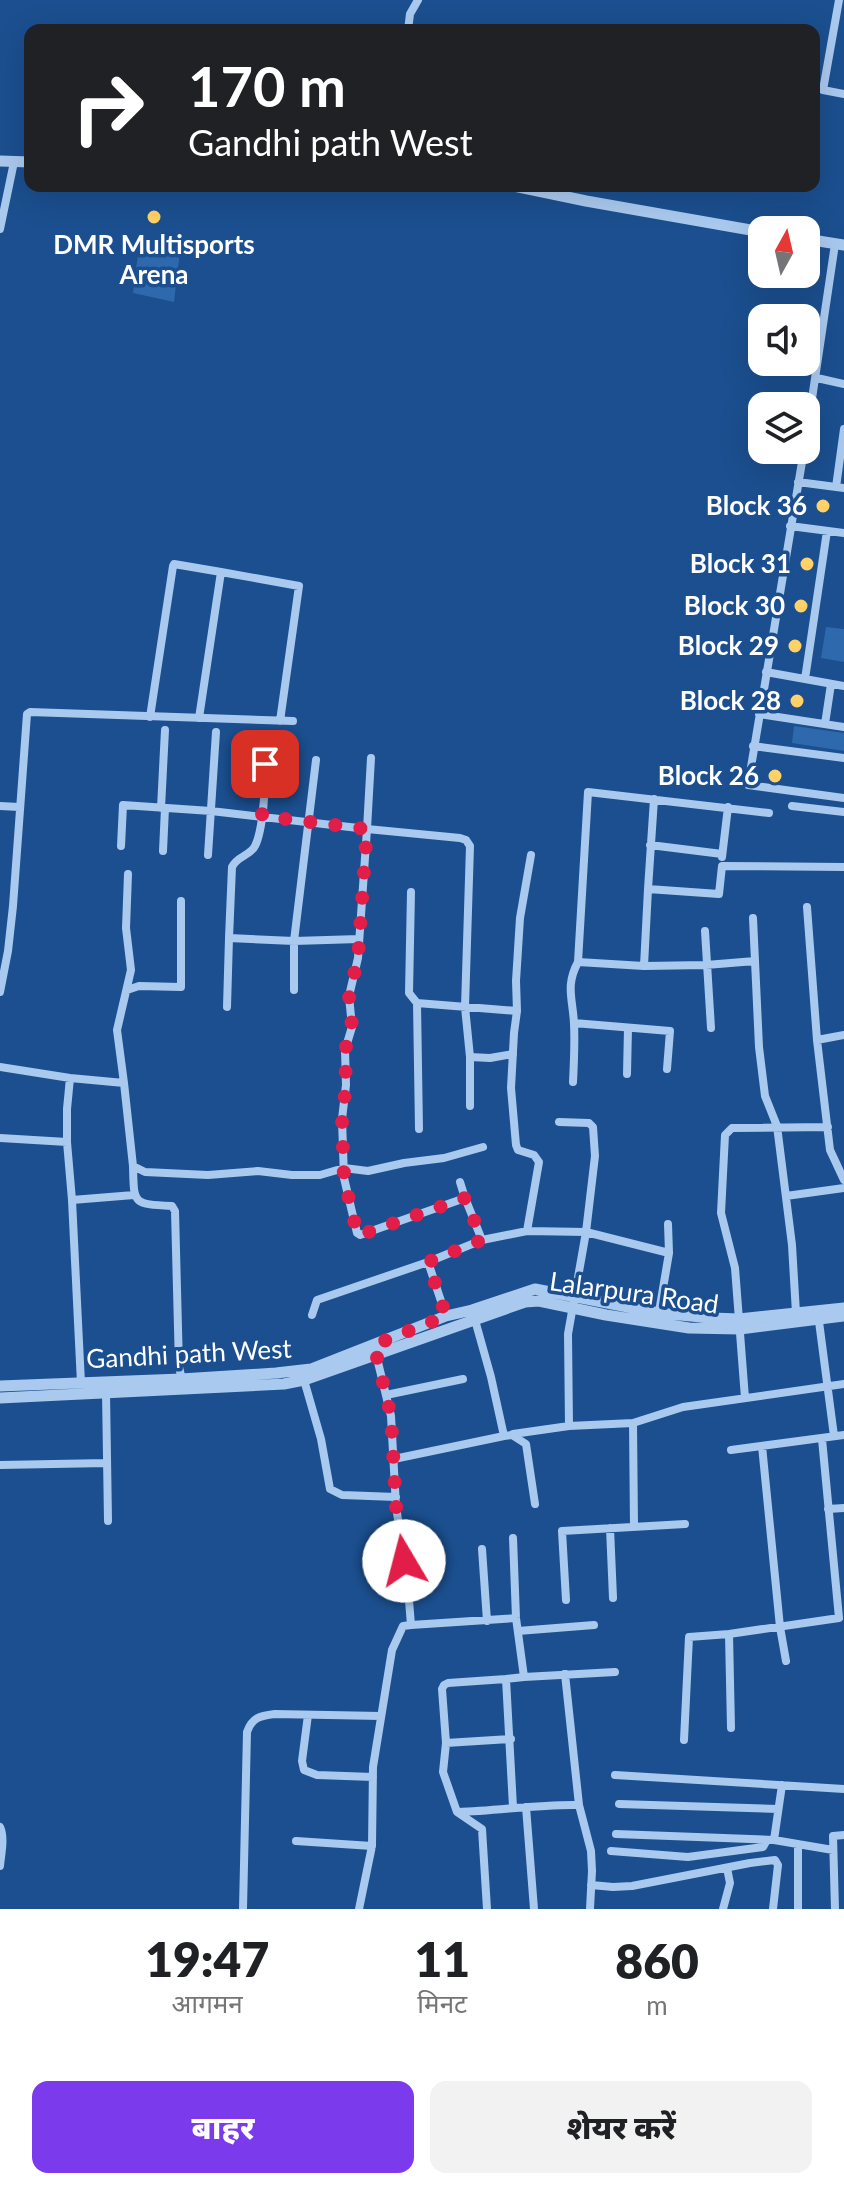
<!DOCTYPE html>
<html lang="hi">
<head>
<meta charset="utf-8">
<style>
  :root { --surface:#fff; --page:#f2f2f2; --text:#202124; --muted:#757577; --accent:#7c3aed }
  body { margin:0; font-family:Lato,"Noto Sans Devanagari",sans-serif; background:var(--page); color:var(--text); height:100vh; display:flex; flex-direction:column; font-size:30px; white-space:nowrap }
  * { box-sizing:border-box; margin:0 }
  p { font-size:26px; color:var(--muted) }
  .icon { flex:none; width:44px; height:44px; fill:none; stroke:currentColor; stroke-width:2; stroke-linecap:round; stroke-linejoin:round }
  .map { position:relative; height:1909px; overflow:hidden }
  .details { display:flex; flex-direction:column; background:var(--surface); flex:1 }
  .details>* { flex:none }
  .guide { position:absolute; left:24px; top:24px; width:796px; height:168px; border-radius:16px; box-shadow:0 8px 32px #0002; background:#202124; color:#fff; overflow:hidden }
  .needle { width:52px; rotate:8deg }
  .fabs { position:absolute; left:748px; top:216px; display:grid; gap:16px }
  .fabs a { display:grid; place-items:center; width:72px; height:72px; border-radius:16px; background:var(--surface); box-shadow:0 8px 32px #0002; font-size:40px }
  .pin { position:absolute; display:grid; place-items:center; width:68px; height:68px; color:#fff; margin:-34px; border-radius:16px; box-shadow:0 4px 12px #0006 }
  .me { position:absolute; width:88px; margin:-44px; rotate:352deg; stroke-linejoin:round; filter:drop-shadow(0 0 6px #0008) }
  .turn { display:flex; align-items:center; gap:28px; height:168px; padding:0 32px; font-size:36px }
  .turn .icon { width:104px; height:104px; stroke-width:2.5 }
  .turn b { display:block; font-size:56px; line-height:68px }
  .eta { display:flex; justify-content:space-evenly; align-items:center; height:136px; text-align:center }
  .eta b { font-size:48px; font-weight:800; line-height:56px }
  .button { display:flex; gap:16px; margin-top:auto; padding:16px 32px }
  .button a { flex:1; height:92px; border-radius:16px; background:var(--accent); color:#fff; font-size:32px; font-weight:800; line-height:92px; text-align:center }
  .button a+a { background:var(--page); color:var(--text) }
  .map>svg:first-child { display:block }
  .park { fill:#2e69ad }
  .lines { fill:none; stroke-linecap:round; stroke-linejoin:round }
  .minor { stroke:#a9c9ee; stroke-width:8 }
  .tertiary { stroke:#a9c9ee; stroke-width:11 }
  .route { stroke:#e11d48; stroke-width:14; stroke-dasharray:0 25.2 }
  .poi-dot { fill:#ffd166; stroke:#1b4f8f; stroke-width:3 }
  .labels { text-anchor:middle; stroke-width:7; stroke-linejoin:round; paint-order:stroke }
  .poi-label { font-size:26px; font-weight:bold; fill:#fff; stroke:#1b4f8f; text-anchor:end }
  .street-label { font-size:26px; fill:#fff; stroke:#1b4f8f }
</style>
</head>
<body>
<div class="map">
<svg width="844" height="1909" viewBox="0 0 844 1909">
  <rect width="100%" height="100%" fill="#1b4f8f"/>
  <path class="park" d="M139 247 180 251 174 302 133 293Z
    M826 627 844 629V662L821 658Z
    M794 726 844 733V751L792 743Z"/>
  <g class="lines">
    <path class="minor" d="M839 0 823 90 844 94
      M408 30 410 14 418 0
      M0 229 14 162
      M817 378 844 384
      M806 439 835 244
      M804 450 748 785 844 798
      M798 482 844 488
      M836 487 844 429
      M790 526 844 533
      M766 672 844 686
      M805 679 827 531
      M759 714 844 727
      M150 717 173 566 174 564 221 572
      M199 718 221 572 299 586 280 721
      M825 724 831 684
      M753 746 844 758
      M371 758 367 829 460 838 466 840 470 846 465 1007 470 1057V1106
      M0 806 19 807
      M792 806 844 812
      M161 808 165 730
      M650 845 722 854
      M121 846 123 805 211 811 367 829 358 958 349 996 352 1027 345 1050 346 1085 342 1119 344 1178 357 1233 360 1235 465 1198 482 1240
      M163 851 165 808
      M208 855 216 732
      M722 857 728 807
      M648 889 654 799
      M411 892 409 993 417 1003 517 1011
      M807 907 817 1040 830 1150 844 1180
      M753 918 759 1047 765 1096 777 1126 792 1245 796 1313
      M705 931 711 1028
      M229 938 232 867C237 856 250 856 255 846 266 824 265 764 267 738
      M578 962 588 792 769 813
      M644 966 706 965 755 961
      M127 990 139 986 181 987V901
      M294 990V941L316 760
      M0 992 8 951 13 906 27 714 30 712 293 721
      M417 1003 419 1129
      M227 1007 229 938 294 941 359 939
      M574 1023 670 1031 667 1069
      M817 1040 844 1035
      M470 1057 490 1058 513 1054
      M0 1067 70 1078 124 1083 133 1166 145 1172 208 1175 258 1171 292 1175H320L344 1168 368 1171 404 1163 444 1158 483 1147
      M627 1074 628 1028
      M573 1082C574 1062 575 1043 574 1024 573 999 565 986 578 962L644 966 648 889 719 894 722 866 844 867
      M124 1083 117 1030 131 970 126 928 128 874
      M559 1122 589 1123 593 1127 595 1156 586 1232 669 1253
      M0 1138 67 1142V1109L70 1078
      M67 1142 72 1200 81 1383
      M133 1166C134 1204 132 1204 172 1206L175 1211 179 1367 183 1384
      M460 1182 465 1198
      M786 1196 844 1188
      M72 1200 134 1195
      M527 1231 539 1162 534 1155 518 1150 516 1145 511 1088 514 1033 517 1011 516 981 520 918 531 855
      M818 1314 834 1436
      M312 1315 317 1300 428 1262
      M446 1316 428 1262 482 1240 527 1231 586 1232 568 1334 569 1426 633 1423 683 1407 844 1384
      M658 1318 669 1253 668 1224
      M304 1380 321 1439 330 1489 342 1495 396 1497
      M106 1393 108 1521
      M386 1395 463 1379
      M745 1398 735 1268 721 1213 725 1135 732 1128 828 1127
      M633 1423 634 1526
      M513 1434 569 1426
      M504 1436 512 1435 526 1444 535 1504
      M762 1446 780 1627 786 1661
      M731 1450 844 1435
      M394 1459 504 1436 491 1377 475 1320
      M0 1465 107 1463
      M828 1509 844 1508
      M610 1528 613 1598
      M482 1549 487 1621
      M566 1600 562 1531 685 1524
      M411 1625 516 1618
      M518 1631 594 1625
      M729 1634 731 1728
      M565 1674 579 1805 591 1851 592 1871 590 1909
      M524 1677 615 1672
      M308 1715 302 1761 304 1770 317 1775 373 1777
      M684 1740 689 1637 729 1634 839 1618 822 1439
      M446 1743 511 1739
      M615 1775 844 1789
      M619 1804 778 1809
      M513 1807 506 1679 524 1677 516 1618 513 1538
      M526 1807 534 1909
      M458 1812C498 1811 538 1804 579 1805
      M0 1827C5 1838 1 1854 0 1866
      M616 1834 774 1840 833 1850
      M774 1840 782 1785
      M296 1841 372 1846
      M611 1851 688 1857 763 1847 767 1840
      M591 1885 613 1887 632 1886 750 1863 775 1860 778 1865 773 1909
      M243 1909 247 1732C252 1717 260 1716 275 1714L381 1716
      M359 1909 372 1846 373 1767 392 1650 403 1626 411 1625 408 1588 396 1506 391 1416 375 1350
      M487 1909 482 1829 457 1812 443 1772 446 1743 442 1689 444 1685 448 1683 506 1679
      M723 1909 730 1883 727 1868
      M798 1909V1844
      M835 1909 833 1836 844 1835"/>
    <path class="tertiary" d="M0 161 30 162
      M514 186 586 201 762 232
      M806 239 844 245
      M0 1386 181 1379 276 1373 311 1369 446 1316 472 1310 535 1289 659 1313 712 1318 739 1319 844 1308
      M0 1398 284 1384 304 1380 525 1302 539 1301 606 1315 689 1328 740 1329 844 1316"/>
  </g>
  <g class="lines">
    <path class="route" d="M265 764 262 816 367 829 358 958 349 996 352 1027 345 1050 346 1085 342 1119 344 1178 357 1233 360 1235 465 1198 482 1240 428 1262 446 1316 374 1345 391 1416 396 1506 404 1561"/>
  </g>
  <g class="poi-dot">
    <circle cx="154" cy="217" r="8"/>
    <circle cx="823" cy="506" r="8"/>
    <circle cx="807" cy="564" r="8"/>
    <circle cx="801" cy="606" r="8"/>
    <circle cx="795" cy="646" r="8"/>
    <circle cx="797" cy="701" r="8"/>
    <circle cx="775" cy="776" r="8"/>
  </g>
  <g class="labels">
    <g class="poi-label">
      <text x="154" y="254" text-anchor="middle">DMR Multisports<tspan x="154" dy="30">Arena</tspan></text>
      <text x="807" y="515">Block 36</text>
      <text x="791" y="573">Block 31</text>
      <text x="785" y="615">Block 30</text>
      <text x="779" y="655">Block 29</text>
      <text x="781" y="710">Block 28</text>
      <text x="759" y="785">Block 26</text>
    </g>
    <g class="street-label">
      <text transform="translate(634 1293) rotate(8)" y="9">Lalarpura Road</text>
      <text transform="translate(189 1354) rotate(-3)" y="9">Gandhi path West</text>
    </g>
  </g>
</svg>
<div class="fabs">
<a><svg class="needle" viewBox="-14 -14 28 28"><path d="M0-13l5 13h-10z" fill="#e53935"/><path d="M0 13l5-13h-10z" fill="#757577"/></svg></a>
<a><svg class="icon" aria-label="sound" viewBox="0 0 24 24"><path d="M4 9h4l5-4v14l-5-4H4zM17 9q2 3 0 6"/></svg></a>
<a><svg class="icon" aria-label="layers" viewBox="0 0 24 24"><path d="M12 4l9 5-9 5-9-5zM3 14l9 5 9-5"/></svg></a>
</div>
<div class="pin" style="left:265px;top:764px;background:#d93025"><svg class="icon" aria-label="arrive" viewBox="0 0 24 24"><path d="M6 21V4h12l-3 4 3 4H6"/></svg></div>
<svg class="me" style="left:404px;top:1561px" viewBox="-20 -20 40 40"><circle r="19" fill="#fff"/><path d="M0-13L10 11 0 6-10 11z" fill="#e11d48"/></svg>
<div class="guide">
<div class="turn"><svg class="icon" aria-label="right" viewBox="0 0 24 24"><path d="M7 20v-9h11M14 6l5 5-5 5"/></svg><div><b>170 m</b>Gandhi path West</div></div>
</div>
</div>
<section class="details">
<div class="eta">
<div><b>19:47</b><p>आगमन</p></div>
<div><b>11</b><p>मिनट</p></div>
<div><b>860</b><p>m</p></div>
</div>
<div class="button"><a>बाहर</a><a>शेयर करें</a></div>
</section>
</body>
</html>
